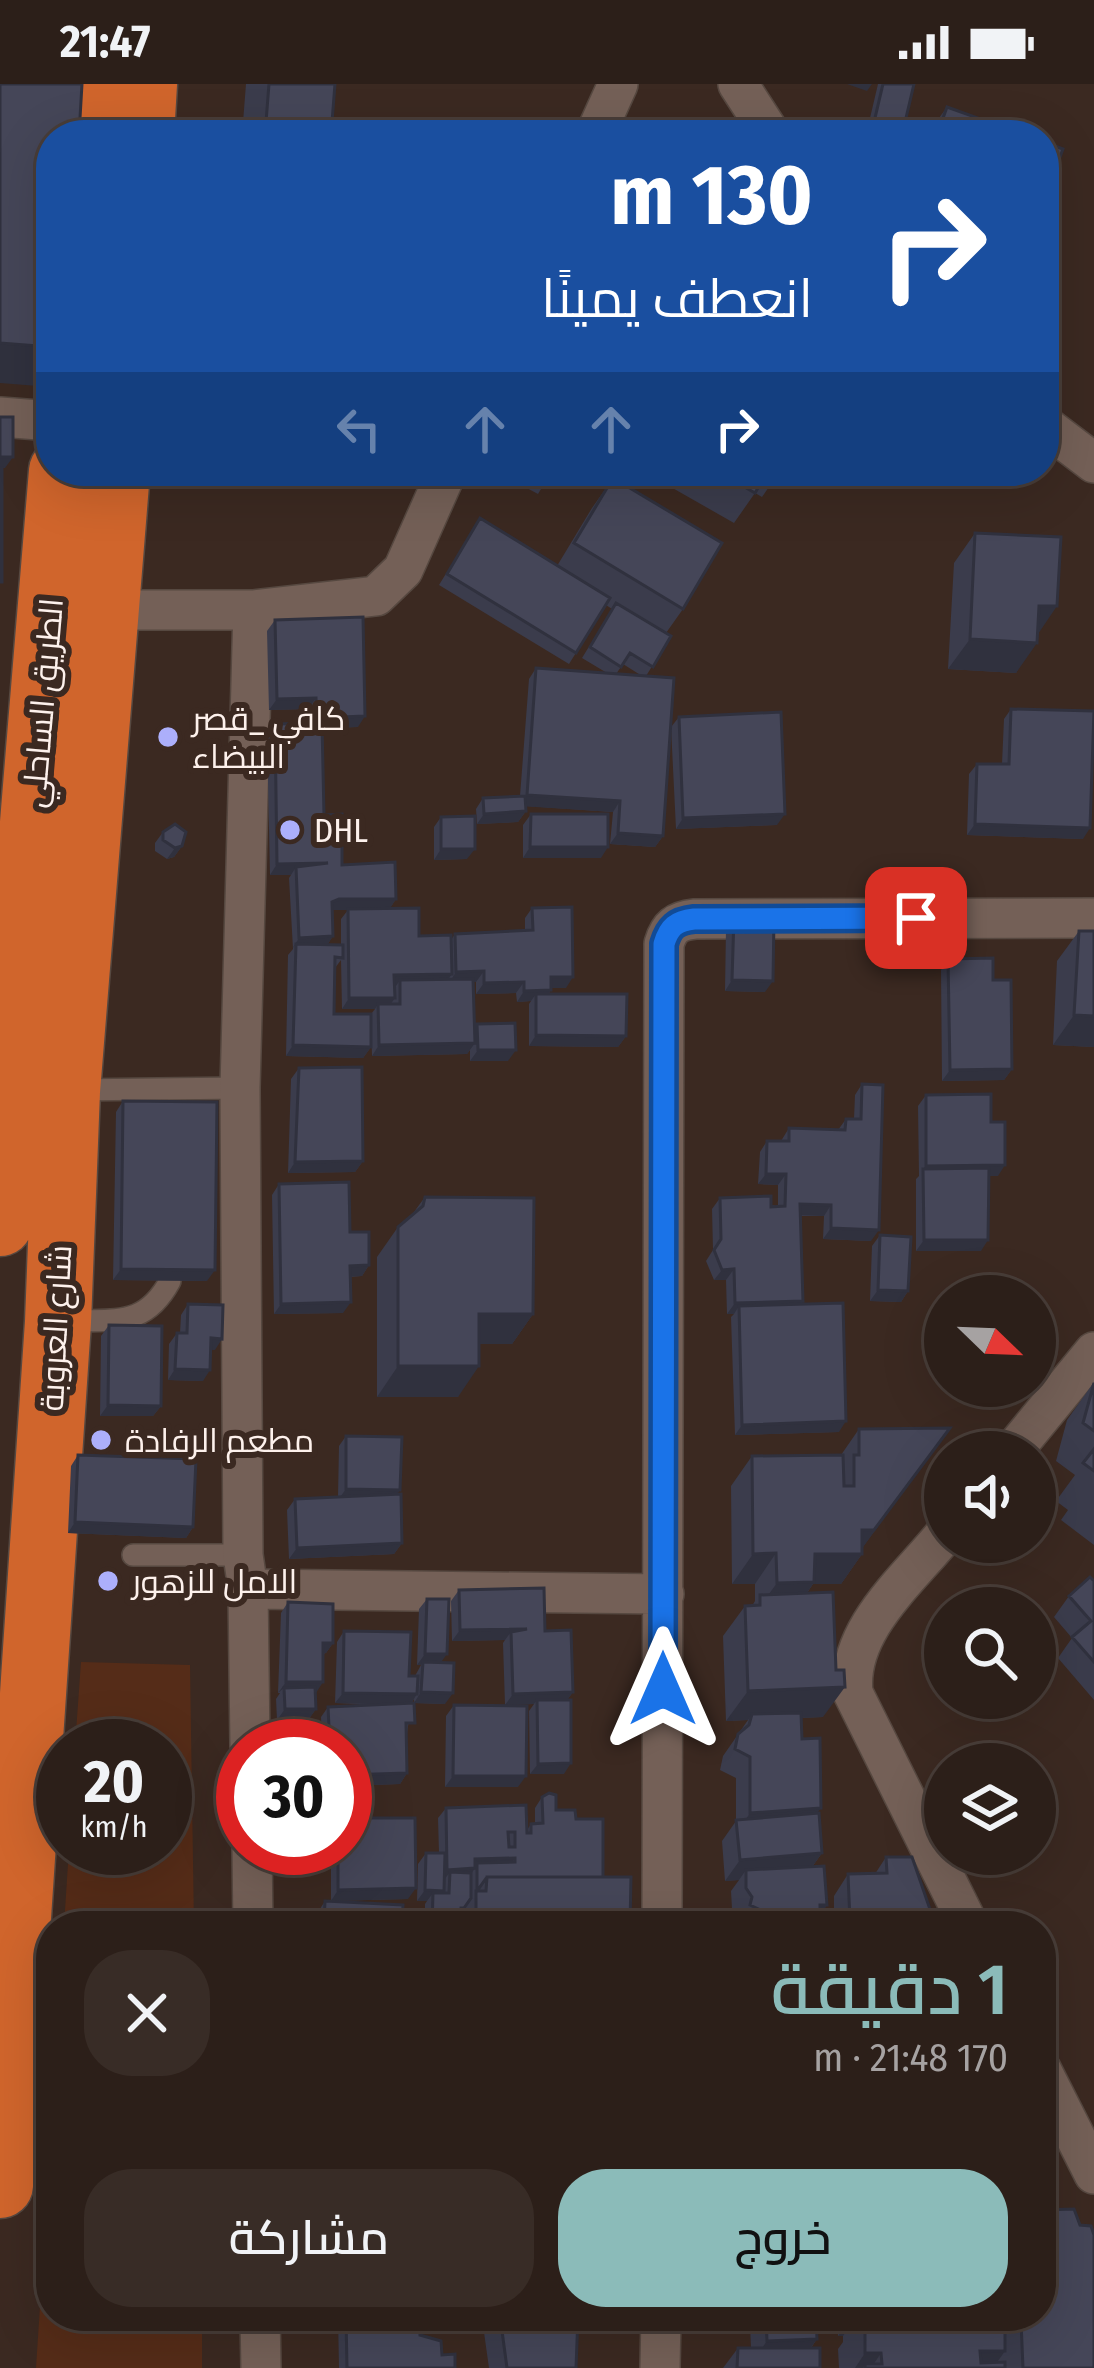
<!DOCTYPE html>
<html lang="ar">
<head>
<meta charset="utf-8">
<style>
  :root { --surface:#2c1f19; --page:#382c26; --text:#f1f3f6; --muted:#a6a2a2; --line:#483d38; --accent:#8bbbb9 }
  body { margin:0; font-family:"Fira Sans Condensed",Cairo,sans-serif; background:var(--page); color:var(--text); direction:rtl; height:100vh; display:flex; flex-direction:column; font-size:45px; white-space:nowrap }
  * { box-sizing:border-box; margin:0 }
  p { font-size:39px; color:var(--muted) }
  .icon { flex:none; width:66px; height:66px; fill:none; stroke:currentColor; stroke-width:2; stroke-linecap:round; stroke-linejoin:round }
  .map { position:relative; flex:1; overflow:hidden; direction:ltr }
  .side { position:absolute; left:36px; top:1827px; width:1020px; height:420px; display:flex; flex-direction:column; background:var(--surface); border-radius:48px; box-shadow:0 12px 48px #0002,0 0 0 3px var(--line); direction:rtl }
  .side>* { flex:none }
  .banner { position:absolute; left:36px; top:36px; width:1023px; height:366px; border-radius:48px; box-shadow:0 12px 48px #0002,0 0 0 3px var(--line); direction:rtl; background:#1a4fa0; color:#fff; overflow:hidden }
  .needle { width:78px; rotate:113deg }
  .buttons { position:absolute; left:924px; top:1191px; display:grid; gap:24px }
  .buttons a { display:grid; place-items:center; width:132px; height:132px; border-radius:50%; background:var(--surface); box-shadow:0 12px 48px #0002,0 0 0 3px var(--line); font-size:60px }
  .speed { position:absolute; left:36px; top:1635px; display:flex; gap:24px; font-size:60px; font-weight:700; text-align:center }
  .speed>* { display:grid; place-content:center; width:156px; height:156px; border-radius:50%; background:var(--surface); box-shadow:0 12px 48px #0002,0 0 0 3px var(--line); line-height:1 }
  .speed small { font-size:30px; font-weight:400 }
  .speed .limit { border:18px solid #d22; background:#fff; color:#111 }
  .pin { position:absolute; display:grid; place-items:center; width:102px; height:102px; color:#fff; margin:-51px; border-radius:24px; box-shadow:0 6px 18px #0006 }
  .me { position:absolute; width:132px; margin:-66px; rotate:0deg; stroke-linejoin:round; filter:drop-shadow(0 0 9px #0008) }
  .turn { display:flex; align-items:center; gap:42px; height:252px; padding:0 48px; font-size:54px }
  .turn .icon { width:156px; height:156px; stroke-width:2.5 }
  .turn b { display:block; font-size:84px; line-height:102px }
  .lanes { display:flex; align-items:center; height:114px; padding:0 48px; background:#0003; justify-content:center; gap:60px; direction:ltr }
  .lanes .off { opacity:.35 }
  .round { display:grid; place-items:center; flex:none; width:126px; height:126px; border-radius:48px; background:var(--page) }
  .headline { display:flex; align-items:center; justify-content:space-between; height:204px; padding:0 48px }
  h1 { font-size:72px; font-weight:600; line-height:90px; color:var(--accent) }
  .cta { display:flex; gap:24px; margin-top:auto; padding:24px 48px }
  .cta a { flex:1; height:138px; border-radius:48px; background:var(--accent); color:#111; font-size:48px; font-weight:600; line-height:138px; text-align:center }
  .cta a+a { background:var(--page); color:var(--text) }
  .status { display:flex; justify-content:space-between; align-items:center; height:84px; padding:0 60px; background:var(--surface); direction:ltr }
  .status svg { height:33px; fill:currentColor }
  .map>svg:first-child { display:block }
  .green { fill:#552c18 }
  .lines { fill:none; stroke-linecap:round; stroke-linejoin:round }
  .lane-casing { stroke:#564840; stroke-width:24 }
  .street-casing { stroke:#564840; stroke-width:42 }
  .highway-casing { stroke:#564840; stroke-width:69 }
  .lane { stroke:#746057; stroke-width:21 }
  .street { stroke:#746057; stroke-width:39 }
  .highway { stroke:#d0652c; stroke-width:66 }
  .wall { fill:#3b3c4c; fill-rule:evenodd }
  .shaded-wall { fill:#30313e }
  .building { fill:#454658; stroke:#30313e; stroke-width:3; fill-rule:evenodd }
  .route-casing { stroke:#114b97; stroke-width:30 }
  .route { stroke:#1a73e8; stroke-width:21 }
  .poi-dot { fill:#acaffb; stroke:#3b2921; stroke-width:4.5 }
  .labels { text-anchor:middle; stroke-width:12; stroke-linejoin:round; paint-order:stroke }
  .street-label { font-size:33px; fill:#fdf1ec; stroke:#3b2921 }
  .poi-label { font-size:33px; fill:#fdf1ec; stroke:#3b2921; text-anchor:start }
</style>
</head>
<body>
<div class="status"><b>21:47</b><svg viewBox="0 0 49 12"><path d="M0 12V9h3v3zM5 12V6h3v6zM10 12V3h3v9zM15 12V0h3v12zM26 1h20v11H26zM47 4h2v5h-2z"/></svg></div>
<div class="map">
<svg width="1094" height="2284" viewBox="0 0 1094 2284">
  <rect width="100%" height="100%" fill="#3b2921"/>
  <path class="green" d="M81 1578 190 1581 194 1842H64L69 1764H165V1662H75Z
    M51 2052V2232H202V2284H36Z"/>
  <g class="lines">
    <g class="lane-casing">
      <path id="lane" d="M73 1006 240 1004
        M64 1238C114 1234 144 1245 170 1197
        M133 1471H243"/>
    </g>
    <g class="street-casing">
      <path id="street" d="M738 0 771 51
        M595 51 618 0
        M0 333 51 337
        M1044 341 1094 379
        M108 526H253
        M1012 1368 1094 1268
        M945 1450C908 1496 846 1546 853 1609L969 1842
        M248 1505 664 1510
        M250 1662 248 1505 243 1471 240 1004 253 526 376 512 403 486 447 387
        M252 1764 253 1842
        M662 1842 664 860C669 843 676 837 695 835L1094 834
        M1041 1985 1094 2090
        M260 2232 261 2284
        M660 2284 661 2232"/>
    </g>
    <g class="highway-casing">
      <path id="highway" d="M91 51 95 0
        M141 51 144 0
        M0 1139 62 387
        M0 2101 58 1238 67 1007 117 387"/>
    </g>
    <use href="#lane" class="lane"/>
    <use href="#street" class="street"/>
    <use href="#highway" class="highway"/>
  </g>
  <path class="wall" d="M246 0H335L331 51H242Z
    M878 0H914L902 51H866Z
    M947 23 1025 51H933L939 34Z
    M495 387H552L538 410Z
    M660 387H780L762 413 755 409 734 439 655 394Z
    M613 394 683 525 666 549 671 552 646 592 663 752 655 763 610 760 613 728 526 722V727L518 738 477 740 476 725 483 714 520 712 529 595 536 584 607 589 582 574 612 525 606 521 569 580 439 501 480 434 557 482 592 424ZM623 580 642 592 616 590Z
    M975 449 1037 551 1016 589 948 585 954 479Z
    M275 536 358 643 322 644 324 731 342 781 396 815 390 824 419 852 451 856 455 850 525 846V834L532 824 566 904H551L549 910 626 952 618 963 529 962V920L531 917 517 918 516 909 476 910V898H474V944L477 940 508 977H470V966L467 970 372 972 371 939V963L363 974 286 972 288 871 293 865 289 794 291 791H270L267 650 275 640 309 639 308 625 269 626 267 547ZM332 826H348L341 835V861H327L333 852ZM341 876 342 925H375L371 930H334L335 884Z
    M1011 625 1083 755 967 751 969 690 977 680H1002L1004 635Z
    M679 633 777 741 676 745 671 643Z
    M531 730 601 774H523V741Z
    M441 733 467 775 434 776V743Z
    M163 748 182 762 174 773 167 775 155 767V759Z
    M734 833 765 908 725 907 726 844Z
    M1079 847H1094V963L1053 961 1057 877Z
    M948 875 993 896 1012 985 1004 996 942 997 941 886Z
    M299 984 363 1077 355 1088 288 1089 291 995Z
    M862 1000 871 1157 823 1155 824 1132H801L803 1217 801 1220 839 1348 735 1351 731 1233 734 1230H727L726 1196H714L706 1177 713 1166 712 1125 720 1114 778 1122V1101L758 1100 760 1068 767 1057H781L789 1044 838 1046 846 1035H854L855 1011Z
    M926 1011 991 1038 998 1092H989L981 1167H916V1095L919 1092 918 1022Z
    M123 1017 207 1197 113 1196 116 1028Z
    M279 1100 350 1148 369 1181 362 1192 350 1193 343 1229 274 1230 272 1111Z
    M425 1113 533 1230 512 1260H479L458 1313H377V1173L398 1143 411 1132Z
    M880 1151 908 1207 901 1218 870 1217 872 1162Z
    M188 1220 215 1266 211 1265 203 1297 168 1296 169 1260 177 1249H180L181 1231Z
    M109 1241 161 1322 153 1332H100L101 1252Z
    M1094 1298V1461L1061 1436 1068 1426 1056 1417 1075 1391 1056 1377 1067 1336Z
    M950 1344 862 1464V1470L841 1500H813L807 1509 823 1633 801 1634 802 1655 817 1729 822 1769 812 1783 827 1821 812 1842H735L737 1834 732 1825 731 1807 739 1796 725 1797 722 1757 736 1737V1694L720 1686 723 1672 748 1636 726 1637 723 1552 745 1522H752L755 1517V1500H732L731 1402 752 1372 841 1371 859 1345Z
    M346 1352 400 1406 397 1410 402 1459 394 1470 289 1475 287 1426 295 1415 338 1413 339 1362Z
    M78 1371 193 1443 186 1454 68 1449 71 1382Z
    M1094 1497V1616L1058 1574 1072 1554 1054 1533 1069 1512Z
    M459 1506 545 1547 573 1608 567 1616 564 1690H530L529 1627 534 1620 505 1621 503 1559 505 1556 452 1557 451 1517Z
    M427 1515 441 1579 445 1620 414 1619V1615L411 1620 407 1650V1689L400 1700 345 1702V1662H322L321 1633 328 1623 384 1621 335 1619 337 1558 344 1547 409 1592H415L421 1581H417L419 1525Z
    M288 1518 333 1559 326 1569 323 1570 315 1609 316 1625 308 1636H277L276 1615 280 1609H278L281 1529Z
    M454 1621 518 1703H445L446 1632Z
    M542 1713 556 1726 576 1735 603 1793 630 1842H425V1820L427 1817H417L418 1780 426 1769H439L438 1734 446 1724 527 1746 531 1740H535V1724Z
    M331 1764H345L408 1815 331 1817Z
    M886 1773 933 1834 928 1842H832L834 1839V1812L848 1790H875Z
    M325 1817 402 1842H317L318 1828Z
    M338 2232H419L420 2251 455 2284H339Z
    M484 2232H578L576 2284H489L482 2234Z
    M757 2232H816L817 2255 811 2264 820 2284H723L738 2264H751L750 2241Z
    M838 2232H1041L1094 2284H839L838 2265 843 2258V2252H838Z"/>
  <path class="shaded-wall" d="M847 0H872L867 7Z
    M0 259 51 263V284L38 302 0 299Z
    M0 373H13L5 384H0Z
    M1039 522H1057L1036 553Z
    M970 555 1037 559 1016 589 948 585Z
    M316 614 308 625 269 626 277 615Z
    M365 632 358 643 309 645 317 634Z
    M527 711 620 717 613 728 520 722Z
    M526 727 518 738 477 740 484 730Z
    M785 730 777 741 676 745 683 734Z
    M975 740 1090 744 1083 755 967 751Z
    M618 749 663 752 655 763 610 760Z
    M182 762 174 773 167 775 175 764Z
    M530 763H608L601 774H523Z
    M441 765H475L467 775 434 776Z
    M328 779 296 783 291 791H270L277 780Z
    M339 815H396L389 826H332V818Z
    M333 852 326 863 296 860 292 865 299 854Z
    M484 887 476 898 449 899 456 888Z
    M452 890 444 901 400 896 396 902H387L394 891Z
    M551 893H573L566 904H543Z
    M732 896 773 897 765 908 725 907Z
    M524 898 516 909 476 910 484 899Z
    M551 906 543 917 536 910 531 917 517 918 524 907Z
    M349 914H395L387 925 378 920 375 925H342Z
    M1074 931 1094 932V963L1053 961Z
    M536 951 626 952 618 963 529 962Z
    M475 959 467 970 372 972 379 961Z
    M293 961 371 963 363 974 286 972Z
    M478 966H516L508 977H470Z
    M1012 985 1004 996 942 997 950 986Z
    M363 1077 355 1088 288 1089 295 1078Z
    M1005 1081 998 1092H923V1085L926 1082Z
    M766 1090H786L778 1101 758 1100Z
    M800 1120 831 1121 824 1132 793 1131Z
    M831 1144 879 1146 871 1157 823 1155Z
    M924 1156H988L981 1167H916Z
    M369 1181 362 1192 342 1193 350 1182Z
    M121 1185 215 1186 207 1197 113 1196Z
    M734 1185 726 1196H714L722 1186Z
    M878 1206 908 1207 901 1218 870 1217Z
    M803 1217 795 1228 739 1222 734 1230H727L735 1219Z
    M351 1218 343 1229 274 1230 281 1220Z
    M479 1230H533L512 1260H458Z
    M211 1254 222 1255 215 1266 204 1265Z
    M398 1282H479L458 1313H377Z
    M175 1285 210 1286 203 1297 168 1296Z
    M108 1321 161 1322 153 1332H100Z
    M846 1337 839 1348 735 1351 742 1341Z
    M950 1344 858 1470H862L841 1500H813L793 1529H755L777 1499 815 1470 862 1446Z
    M346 1405 400 1406 393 1416H338Z
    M75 1438 193 1443 186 1454 68 1449Z
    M402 1459 394 1470 289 1475 297 1464Z
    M776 1469 755 1500H732L753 1470Z
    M527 1545 511 1548 505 1556 452 1557 460 1546Z
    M323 1559H333L326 1569 315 1570Z
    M425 1570H447L439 1581 423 1578 421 1581H417Z
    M286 1598H323L316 1609 284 1604 278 1609Z
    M845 1603 823 1633 750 1636 752 1630 748 1636 726 1637 748 1607Z
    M421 1608 453 1609 445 1620 414 1619Z
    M573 1608 565 1619 537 1616 534 1620 505 1621 513 1610Z
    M343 1609 417 1610 410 1621 335 1619Z
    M285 1625H316L308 1636H277Z
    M571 1679 564 1690H530L538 1680Z
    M407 1689 400 1700 345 1702V1691Z
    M453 1692H526L518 1703H445Z
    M821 1724 806 1745 736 1750 750 1729Z
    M822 1769 807 1790 746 1786 739 1796 725 1797 740 1776Z
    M515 1774 508 1785 475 1784 468 1795 450 1788 444 1796H440L447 1786 475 1775Z
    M416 1804 408 1815 331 1817 338 1806Z
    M425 1806 444 1807 436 1817 433 1809 427 1817H417Z
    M820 1821H827L812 1842H796L803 1832Z
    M933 1834 928 1842H867L871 1836Z
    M852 2232H857L843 2252H838Z
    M817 2255 802 2276 752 2278 767 2257Z
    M980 2267H1005L993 2284H969Z
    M865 2269H881L871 2284 865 2280 863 2284H855Z"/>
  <path class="building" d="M0 0H82L79 51H51V263L0 259Z
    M269 0H335L331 51H265Z
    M883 0H914L902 51H871Z
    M947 23 1025 51H937Z
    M1044 58 1063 65 1044 117Z
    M0 333H13V373H0Z
    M0 384H2V498H0Z
    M523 387H552L546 399Z
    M717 387H768L755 409Z
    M613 394 722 459 683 525 574 459Z
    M480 434 610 514 576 569 447 490Z
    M975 449 1061 453 1057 522H1039L1037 559 970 555Z
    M616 519 671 552 653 583 630 569 621 583 590 563Z
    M363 533 365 632 317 634 316 614 277 615 275 536Z
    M536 584 674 594 663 752 618 749 620 717 527 711Z
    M1011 625 1094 627 1090 744 975 740 977 680H1009Z
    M781 628 785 730 683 734 679 633Z
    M322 639 324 731 342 730V781L395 778 396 815H339L332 818 333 852 299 854 296 783 328 779 277 780 275 640Z
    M525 712 526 727 484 730 483 714Z
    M531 730H608V763H530Z
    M475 732V765H441V733Z
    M175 740 186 748 182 762 175 764 163 756V748Z
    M572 823 573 893H551V906L524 907V898L484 899V887L456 888 455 850 533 846 532 824Z
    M419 824V852L451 851 452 890 394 891 395 914H349L348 825Z
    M734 833 774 834 773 897 732 896Z
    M1079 847H1094V932L1074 931Z
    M296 860 343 861V874L335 873 334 930H371V963L293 961Z
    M993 874V896H1011L1012 985 950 986 948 875Z
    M473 895 475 959 379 961 378 920H400V896Z
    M536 910H627L626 952 536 951Z
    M515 939 516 966H478L477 940Z
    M362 983 363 1077 295 1078 299 984Z
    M862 1000 883 1001 879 1146 831 1144V1121L800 1120 803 1217 735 1219 734 1185 722 1186 714 1166 721 1155 720 1114 771 1112V1123L785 1122 786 1090H766L767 1057H789V1044L845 1046 846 1035H861Z
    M991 1010V1038H1005V1081L926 1082V1011Z
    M123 1017 217 1018 215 1186 121 1185Z
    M989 1084 988 1156H924L923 1085Z
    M349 1098 350 1148H369V1181L350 1182 351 1218 281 1220 279 1100Z
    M425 1113 534 1114 533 1230H479V1282H398V1143L423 1122Z
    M880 1151 911 1153 908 1207 878 1206Z
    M843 1219 846 1337 742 1341 739 1222Z
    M188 1220 223 1221 222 1255 211 1254 210 1286 175 1285 177 1249H187Z
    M109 1241 162 1242 161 1322 108 1321Z
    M1094 1299V1347L1083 1339Z
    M950 1344 874 1446H862V1470H815L814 1498 777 1499 776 1469 753 1470 752 1372 843 1371 844 1402H854V1371H859V1345Z
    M346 1352 402 1353 400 1406 346 1405Z
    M1094 1365V1387L1083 1379Z
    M78 1371 196 1375 193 1443 75 1438Z
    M401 1410 402 1459 297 1464 295 1415Z
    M1090 1493 1094 1497V1578L1072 1553 1091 1537 1069 1512Z
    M544 1504 545 1547 571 1546 573 1608 513 1610 511 1548 527 1545 460 1546 459 1506Z
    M833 1508 836 1586H844L845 1603 748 1607 745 1522 760 1521V1511Z
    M427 1515H449L447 1570H425Z
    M288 1518 333 1520V1559H323V1598H286Z
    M344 1547 411 1548 409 1592H418L417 1610 343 1609Z
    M423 1578 454 1579 453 1609 421 1608Z
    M315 1603 316 1625H285L284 1604Z
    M537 1616H571V1679L538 1680Z
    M414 1619 415 1639H406L407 1689 345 1691V1662H330L328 1623Z
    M454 1621 527 1622 526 1692H453Z
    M801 1629 802 1655 820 1654 821 1724 750 1729V1673L735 1665 738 1650 749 1641 752 1630Z
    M549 1709 556 1711V1726H575L576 1735H603V1793H487L477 1807V1779L515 1778V1774L475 1775V1784L447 1786 446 1724 526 1721 527 1749H531V1740L543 1739 542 1713ZM508 1748H515V1763H509Z
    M819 1729 822 1769 740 1776 736 1736Z
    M345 1734H415L416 1804 338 1806V1764H345Z
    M426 1769H445L444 1807 425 1806Z
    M886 1773H912L933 1834 871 1836 894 1839V1842H836V1836L850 1837 848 1790 887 1789Z
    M824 1782 827 1821H820V1830L803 1832 796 1842 772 1840 769 1830 750 1821 752 1813 746 1804V1786Z
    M450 1788 471 1789V1814L464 1824H461L460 1842H432L433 1809H449Z
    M487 1793H631L630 1842H476V1807H486Z
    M325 1817 403 1821 402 1842H324Z
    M1074 2125 1080 2141 1091 2142 1094 2151V2284H1023L1021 2237 1027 2236V2232H1041V2126Z
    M346 2232H419L420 2251 441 2257 442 2271 455 2270V2284H347Z
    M500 2232H578L576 2284H507Z
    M766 2232H816L817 2255 767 2257Z
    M865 2232H1005V2267H980L981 2279 1005 2278V2284H865V2280H882L881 2269H865Z
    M738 2264H820V2284H737Z"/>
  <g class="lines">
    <g class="route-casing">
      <path id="route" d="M663 1605 664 860C669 843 676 837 694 835L916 834"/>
    </g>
    <use href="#route" class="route"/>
  </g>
  <g class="poi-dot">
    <circle cx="168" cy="653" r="12"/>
    <circle cx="290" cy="746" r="12"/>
    <circle cx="101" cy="1356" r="12"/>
    <circle cx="108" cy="1497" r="12"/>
  </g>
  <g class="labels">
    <g class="street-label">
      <text transform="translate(42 619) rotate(-85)" y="12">الطريق الساحلي</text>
      <text transform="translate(55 1244) rotate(-87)" y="12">شارع العروبة</text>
    </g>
    <g class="poi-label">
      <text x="192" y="646">كافي _قصر<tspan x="192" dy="38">البيضاء</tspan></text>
      <text x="314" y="758">DHL</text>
      <text x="125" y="1368">مطعم الرفادة</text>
      <text x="132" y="1509">الامل للزهور</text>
    </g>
  </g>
</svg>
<div class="buttons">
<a><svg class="needle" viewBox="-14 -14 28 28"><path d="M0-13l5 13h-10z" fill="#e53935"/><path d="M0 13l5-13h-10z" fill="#a6a2a2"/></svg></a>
<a><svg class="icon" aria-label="sound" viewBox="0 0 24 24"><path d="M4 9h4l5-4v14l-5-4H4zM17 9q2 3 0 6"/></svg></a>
<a><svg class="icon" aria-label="search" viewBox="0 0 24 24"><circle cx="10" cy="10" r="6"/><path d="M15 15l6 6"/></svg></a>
<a><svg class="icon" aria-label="layers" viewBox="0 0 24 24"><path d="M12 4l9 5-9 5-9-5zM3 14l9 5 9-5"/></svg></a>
</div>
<div class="speed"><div>20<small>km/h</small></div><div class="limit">30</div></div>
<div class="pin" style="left:916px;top:834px;background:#d93025"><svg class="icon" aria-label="arrive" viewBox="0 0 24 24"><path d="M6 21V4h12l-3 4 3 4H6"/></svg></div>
<svg class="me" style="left:663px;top:1605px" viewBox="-20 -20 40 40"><path d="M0-17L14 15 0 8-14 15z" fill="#1a73e8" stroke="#fff" stroke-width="4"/></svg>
<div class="banner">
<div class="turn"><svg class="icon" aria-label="right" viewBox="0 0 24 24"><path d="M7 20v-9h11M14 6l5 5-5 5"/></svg><div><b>130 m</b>انعطف يمينًا</div></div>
<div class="lanes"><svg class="icon off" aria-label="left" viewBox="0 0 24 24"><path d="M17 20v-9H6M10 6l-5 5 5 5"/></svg><svg class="icon off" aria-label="ahead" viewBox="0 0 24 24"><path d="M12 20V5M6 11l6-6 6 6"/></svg><svg class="icon off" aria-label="ahead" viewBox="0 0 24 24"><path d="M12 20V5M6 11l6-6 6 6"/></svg><svg class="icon" aria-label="right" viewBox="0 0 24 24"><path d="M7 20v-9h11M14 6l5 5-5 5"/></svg></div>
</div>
<section class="side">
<div class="headline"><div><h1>1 دقيقة</h1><p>170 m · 21:48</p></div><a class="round"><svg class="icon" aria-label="close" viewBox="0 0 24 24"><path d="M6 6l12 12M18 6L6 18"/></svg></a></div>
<div class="cta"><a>خروج</a><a>مشاركة</a></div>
</section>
</div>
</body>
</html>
